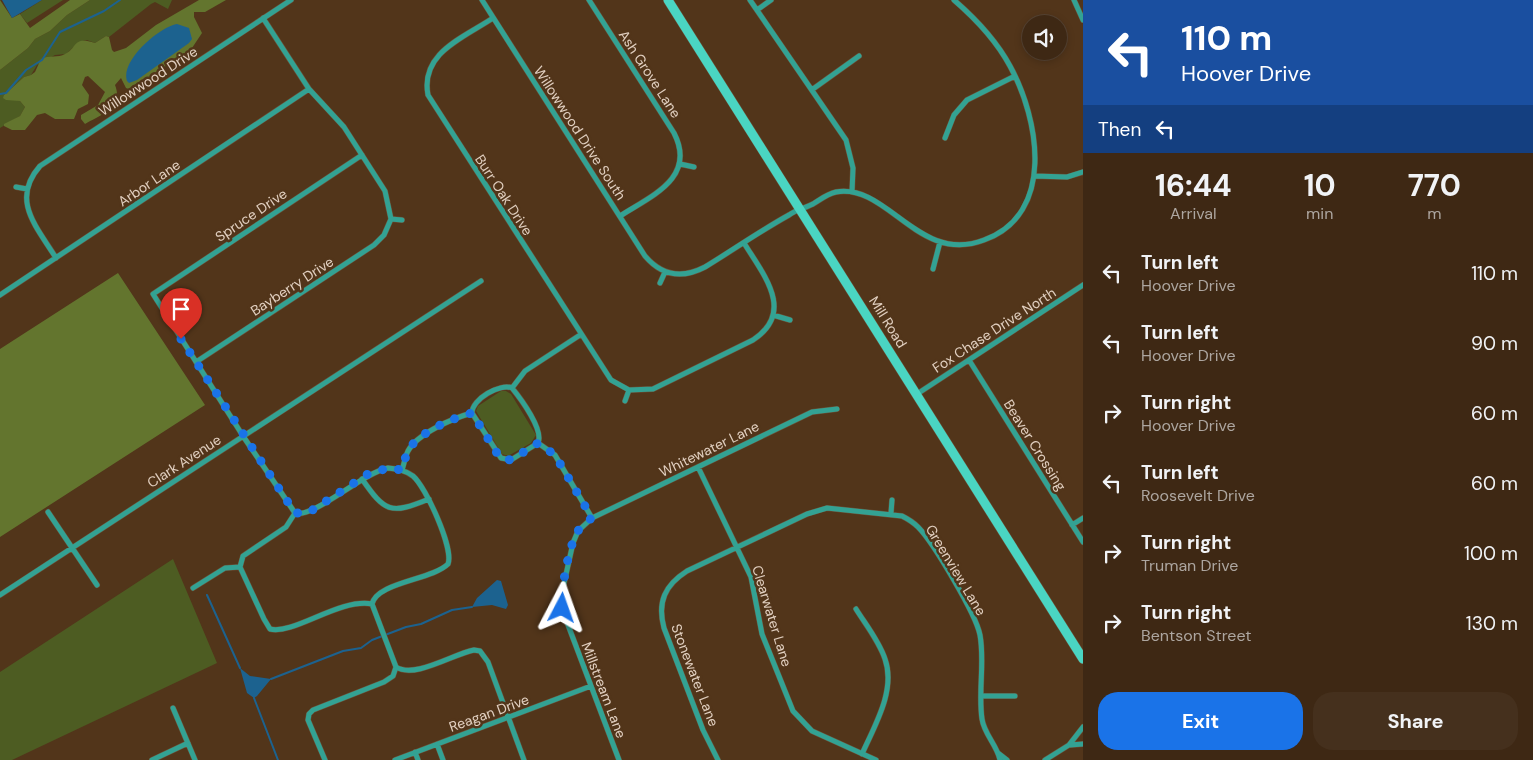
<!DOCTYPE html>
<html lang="en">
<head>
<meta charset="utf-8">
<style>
  :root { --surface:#3e2814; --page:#45301d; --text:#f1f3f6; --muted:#ada6a0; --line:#574434; --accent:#1a73e8 }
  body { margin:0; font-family:"DM Sans",sans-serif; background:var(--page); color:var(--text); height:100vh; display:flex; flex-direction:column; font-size:19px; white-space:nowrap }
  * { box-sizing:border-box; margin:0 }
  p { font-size:16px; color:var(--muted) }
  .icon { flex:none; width:28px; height:28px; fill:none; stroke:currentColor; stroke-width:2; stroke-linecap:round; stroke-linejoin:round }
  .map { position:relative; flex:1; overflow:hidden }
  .sheet { display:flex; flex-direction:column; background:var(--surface); width:450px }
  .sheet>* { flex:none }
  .top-card { background:#1a4fa0; color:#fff; overflow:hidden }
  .fabs { position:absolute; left:1022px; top:15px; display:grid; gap:10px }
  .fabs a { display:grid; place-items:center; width:45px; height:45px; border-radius:50%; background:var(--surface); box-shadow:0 2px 8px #0003,0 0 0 1px var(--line); font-size:25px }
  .pin { position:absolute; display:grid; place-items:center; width:42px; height:42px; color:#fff; margin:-51px -21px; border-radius:50% 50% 50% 0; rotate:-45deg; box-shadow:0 0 5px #0007 }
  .pin .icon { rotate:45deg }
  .me { position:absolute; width:55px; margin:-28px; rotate:4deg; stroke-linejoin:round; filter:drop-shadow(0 0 4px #0008) }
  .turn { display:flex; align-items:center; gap:18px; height:105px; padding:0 15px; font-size:22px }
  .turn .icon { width:65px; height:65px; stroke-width:2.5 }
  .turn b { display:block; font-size:35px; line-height:42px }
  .then { display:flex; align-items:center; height:48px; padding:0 15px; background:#0003; gap:10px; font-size:19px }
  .eta { display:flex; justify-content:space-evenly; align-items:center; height:85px; text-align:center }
  .eta b { font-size:30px; font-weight:700; line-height:35px }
  .action { display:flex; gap:10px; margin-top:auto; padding:10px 15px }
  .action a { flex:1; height:58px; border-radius:20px; background:var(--accent); color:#fff; font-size:20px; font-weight:700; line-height:58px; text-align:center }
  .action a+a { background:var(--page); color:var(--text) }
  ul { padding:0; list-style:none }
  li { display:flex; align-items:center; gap:15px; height:70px; padding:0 15px }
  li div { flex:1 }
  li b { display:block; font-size:19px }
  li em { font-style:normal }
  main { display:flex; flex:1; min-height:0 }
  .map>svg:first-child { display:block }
  .green { fill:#4d5c22 }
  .forest { fill:#63752e }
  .water { fill:#1c628f }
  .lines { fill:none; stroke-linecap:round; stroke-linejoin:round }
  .stream { stroke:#1c628f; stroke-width:2 }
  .street-casing { stroke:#6c5138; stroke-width:6 }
  .secondary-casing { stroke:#6c5138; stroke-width:10 }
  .street { stroke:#33a293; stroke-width:5 }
  .secondary { stroke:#4ad5c2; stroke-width:9 }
  .route { stroke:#1a73e8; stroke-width:9; stroke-dasharray:0 16.2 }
  .labels { text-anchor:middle; stroke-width:5; stroke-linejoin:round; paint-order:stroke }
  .street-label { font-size:14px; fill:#e2d0c1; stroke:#52351a }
</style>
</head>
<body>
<main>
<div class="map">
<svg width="1083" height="760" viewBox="0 0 1083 760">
  <rect width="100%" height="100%" fill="#52351a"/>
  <path class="green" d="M42 0H63L27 23 20 14Z
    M90 0H172L168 9 155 2 151 4 109 37 106 36 95 43 87 40 79 42 66 54 55 55 37 65 31 75 24 77 4 95 20 101 25 107 20 116 0 128V70L28 48 35 39 50 31 67 15Z
    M501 391H506L511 394 536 435 531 443 508 456 502 454 476 411 478 406Z
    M173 559 217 663 12 760H0V672Z"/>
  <path class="forest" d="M0 0 12 18 20 14 30 28 70 0H90L67 15 50 31 35 39 28 48 0 70Z
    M199 0H226L205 12H194V17L202 33 192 48 131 90 126 88 121 78 115 85C124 107 101 115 85 124L81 119V115L98 105 105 92 88 76 85 77 82 85 89 95 88 104 78 109 74 119H55L45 113 37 115 25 130H12L4 126V124L20 116 25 107 20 101 6 100 3 98 4 95 24 77 31 75 35 72 41 59C49 55 58 58 65 54 78 48 72 36 95 43L106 36 109 37 112 50 114 52 126 48 156 25Z
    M118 273 205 405 0 537V349Z"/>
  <path class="water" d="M2 0H42L12 18Z
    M177 24 189 28 192 39 189 43 137 80 129 83 127 81C120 61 159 27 177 24Z
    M497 580 501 581 508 605 506 609 492 605 472 607 477 598Z
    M240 668 250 676 271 679 257 696 254 698 247 693Z"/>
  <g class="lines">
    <path class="stream" d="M0 94 6 93 26 70 42 60 60 32 104 11 120 0
      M207 595 240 668
      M271 679 343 651 361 648 372 640 406 627 421 624 452 610 472 607
      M254 698 278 760"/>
    <g class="street-casing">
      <path id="street" d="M482 0 645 256C662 276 682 279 705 267 733 250 760 231 789 215 796 210 805 208 813 204 821 199 827 194 836 192 888 183 918 265 984 240 1056 214 1039 119 1010 66 996 40 976 19 954 0
        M589 0 674 133C697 178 651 196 620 216
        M750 0 846 140 853 168 852 192
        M1074 0 1083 20
        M757 10 771 0
        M493 18C463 38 420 53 428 95L611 380 629 390 653 389 753 340C796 312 763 274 744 243
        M813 89 859 56
        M945 138 954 115 967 100 1015 76
        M680 164 694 167
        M1034 176 1067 177 1083 172
        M16 187 27 189
        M391 219 402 220
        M56 258C37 227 10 200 40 166L291 0
        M933 269 940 242
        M660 283 665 272
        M0 295 309 89
        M773 315 790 320
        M969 360 1083 542
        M196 362 374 245 384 235 391 219 385 191 344 127 309 89 263 18
        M512 388C521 399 544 430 538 443L555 455 592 518
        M917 394 1083 285
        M625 401 629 390
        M472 413 501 458 511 460 538 443
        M698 467 751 577 762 634 793 711 812 731 876 760
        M388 468C397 469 405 470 413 476 426 487 454 549 448 564 432 580 377 582 372 604 339 598 294 635 270 629L264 619 240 567 243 556 286 527 295 513C313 519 362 473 388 468Z
        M402 470C404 464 405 457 408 451 417 434 453 418 472 413 472 399 500 383 512 388L525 371 580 335
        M362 479C385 512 390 515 429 499
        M48 512 97 585
        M295 513 243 436 153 294 362 155
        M891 513 892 500
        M1072 525 1083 518
        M193 588 225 568 240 567
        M0 595 481 281
        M372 604 396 667
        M856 609C866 625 879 641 885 659 896 690 875 725 862 754
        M982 696H1015
        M173 708 195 760
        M437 744 443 760
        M1070 745 1083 744
        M415 752 418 760
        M998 753 1007 760
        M152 760 188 743
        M325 760 308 720 309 714 313 710 384 682 393 676 396 667C415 679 453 654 474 650L480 651 488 662 524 760
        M395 760 591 686
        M619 760 562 609 563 588 573 543 578 531 592 518 812 412 837 409
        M718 760 703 730 664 628C657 602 665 585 687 571L807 514 827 508 902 516C908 519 913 522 918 527 933 542 976 614 980 635 985 662 978 691 982 719 984 734 997 745 1000 760
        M1045 760 1069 745 1083 727"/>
    </g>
    <g class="secondary-casing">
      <path id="secondary" d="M668 0 1083 659"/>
    </g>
    <use href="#street" class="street"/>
    <use href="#secondary" class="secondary"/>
  </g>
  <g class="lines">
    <path class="route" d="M181 339 295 513H308L368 474 388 468 402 470C404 464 405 457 408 451 417 433 453 418 472 413L500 458 511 460 538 443 555 455 592 518C587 521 581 526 578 531 568 547 561 590 562 608"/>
  </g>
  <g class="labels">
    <g class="street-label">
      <text transform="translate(650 74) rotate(57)" y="5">Ash Grove Lane</text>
      <text transform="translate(148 81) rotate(-33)" y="5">Willowwood Drive</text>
      <text transform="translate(580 133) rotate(57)" y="5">Willowwood Drive South</text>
      <text transform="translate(149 183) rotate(-34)" y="5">Arbor Lane</text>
      <text transform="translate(504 195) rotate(57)" y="5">Burr Oak Drive</text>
      <text transform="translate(251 215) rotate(-34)" y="5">Spruce Drive</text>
      <text transform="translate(292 286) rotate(-33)" y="5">Bayberry Drive</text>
      <text transform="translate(888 322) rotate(58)" y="5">Mill Road</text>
      <text transform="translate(994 330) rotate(-33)" y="5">Fox Chase Drive North</text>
      <text transform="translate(1035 445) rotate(58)" y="5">Beaver Crossing</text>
      <text transform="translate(709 449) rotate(-26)" y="5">Whitewater Lane</text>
      <text transform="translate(184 461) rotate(-33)" y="5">Clark Avenue</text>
      <text transform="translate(956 570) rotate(59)" y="5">Greenview Lane</text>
      <text transform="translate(772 616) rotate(73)" y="5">Clearwater Lane</text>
      <text transform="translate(695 675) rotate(69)" y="5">Stonewater Lane</text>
      <text transform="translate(604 690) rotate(69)" y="5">Millstream Lane</text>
      <text transform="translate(489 713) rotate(-20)" y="5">Reagan Drive</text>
    </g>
  </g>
</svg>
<div class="fabs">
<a><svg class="icon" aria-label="sound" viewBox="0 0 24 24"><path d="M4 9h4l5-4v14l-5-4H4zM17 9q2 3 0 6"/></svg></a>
</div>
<div class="pin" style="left:181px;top:339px;background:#d93025"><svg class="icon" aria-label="arrive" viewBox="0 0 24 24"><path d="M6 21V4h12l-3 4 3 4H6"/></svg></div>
<svg class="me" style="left:562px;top:608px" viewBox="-20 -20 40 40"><path d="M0-17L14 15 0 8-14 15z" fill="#1a73e8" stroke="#fff" stroke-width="4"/></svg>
</div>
<section class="sheet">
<div class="top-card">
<div class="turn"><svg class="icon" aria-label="left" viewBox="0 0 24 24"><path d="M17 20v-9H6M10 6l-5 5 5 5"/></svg><div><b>110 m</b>Hoover Drive</div></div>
<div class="then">Then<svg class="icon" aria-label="left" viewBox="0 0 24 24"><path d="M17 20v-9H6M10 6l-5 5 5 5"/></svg></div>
</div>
<div class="eta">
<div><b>16:44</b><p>Arrival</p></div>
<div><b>10</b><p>min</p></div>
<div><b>770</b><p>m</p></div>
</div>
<ul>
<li><svg class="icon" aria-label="left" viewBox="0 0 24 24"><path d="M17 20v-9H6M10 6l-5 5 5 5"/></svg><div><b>Turn left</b><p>Hoover Drive</p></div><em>110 m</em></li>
<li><svg class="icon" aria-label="left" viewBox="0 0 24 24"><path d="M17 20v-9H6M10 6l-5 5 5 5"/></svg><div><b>Turn left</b><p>Hoover Drive</p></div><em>90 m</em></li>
<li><svg class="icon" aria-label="right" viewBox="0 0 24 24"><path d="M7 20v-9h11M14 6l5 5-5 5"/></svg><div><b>Turn right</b><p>Hoover Drive</p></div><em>60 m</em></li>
<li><svg class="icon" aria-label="left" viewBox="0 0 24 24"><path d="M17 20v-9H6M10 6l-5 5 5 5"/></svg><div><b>Turn left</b><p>Roosevelt Drive</p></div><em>60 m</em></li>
<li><svg class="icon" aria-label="right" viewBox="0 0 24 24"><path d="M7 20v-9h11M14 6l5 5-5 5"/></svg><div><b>Turn right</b><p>Truman Drive</p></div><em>100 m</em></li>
<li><svg class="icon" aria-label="right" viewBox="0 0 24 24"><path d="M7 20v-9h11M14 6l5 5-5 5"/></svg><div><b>Turn right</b><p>Bentson Street</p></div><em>130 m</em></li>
</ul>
<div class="action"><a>Exit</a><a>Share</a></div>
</section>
</main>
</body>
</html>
